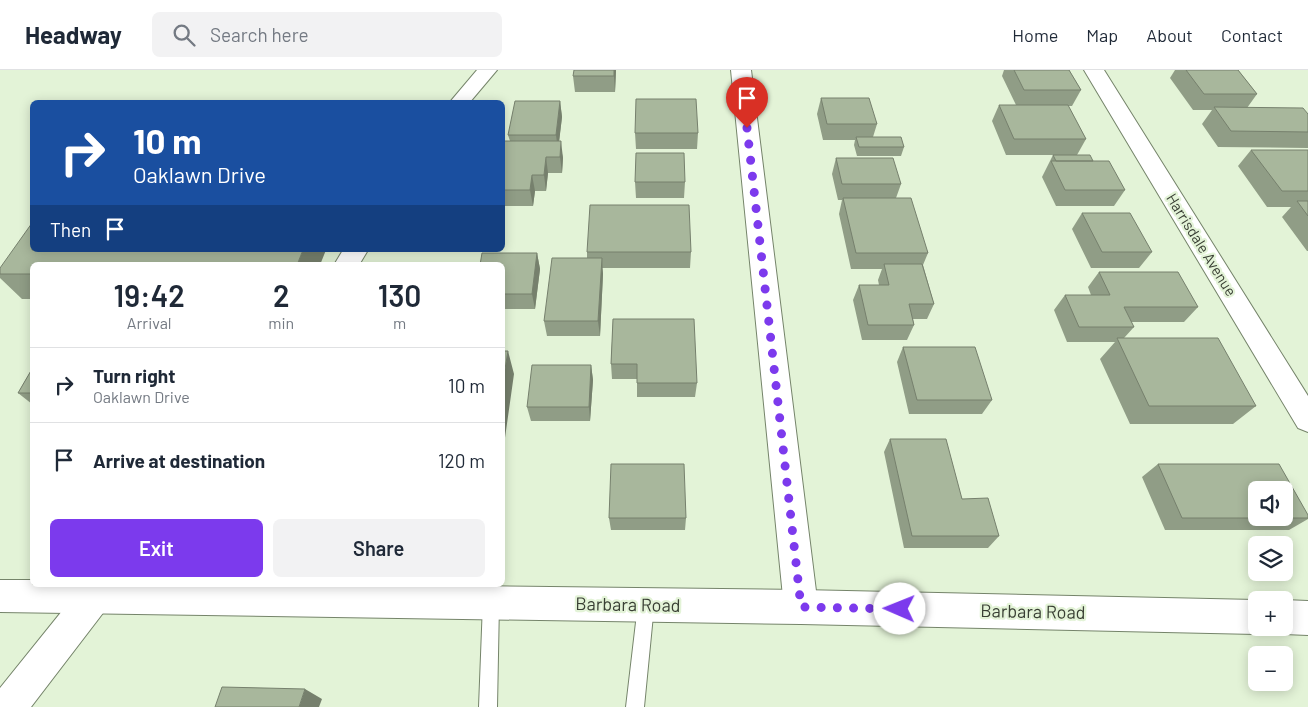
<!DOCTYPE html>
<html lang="en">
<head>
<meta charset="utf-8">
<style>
  :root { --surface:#fff; --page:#f2f2f3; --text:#1f2937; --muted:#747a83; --line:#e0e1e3; --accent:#7c3aed }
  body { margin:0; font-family:Barlow,sans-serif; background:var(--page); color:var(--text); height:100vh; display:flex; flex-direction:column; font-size:19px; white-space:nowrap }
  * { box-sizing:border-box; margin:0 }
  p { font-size:16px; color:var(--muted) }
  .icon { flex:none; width:28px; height:28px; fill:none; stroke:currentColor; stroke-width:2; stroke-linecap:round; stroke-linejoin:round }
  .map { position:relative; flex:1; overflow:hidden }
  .side { position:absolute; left:30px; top:192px; width:475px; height:325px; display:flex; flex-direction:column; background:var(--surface); border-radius:8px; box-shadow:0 2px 12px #0003 }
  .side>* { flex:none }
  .top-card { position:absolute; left:30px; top:30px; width:475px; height:152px; border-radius:8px; box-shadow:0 2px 12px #0003; background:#1a4fa0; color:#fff; overflow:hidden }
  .tools { position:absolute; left:1248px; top:411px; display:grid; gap:10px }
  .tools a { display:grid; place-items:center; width:45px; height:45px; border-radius:8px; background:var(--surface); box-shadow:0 2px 12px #0003; font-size:25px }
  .pin { position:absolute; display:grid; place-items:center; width:42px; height:42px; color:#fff; margin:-51px -21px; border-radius:50% 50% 50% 0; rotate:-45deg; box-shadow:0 0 5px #0007 }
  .pin .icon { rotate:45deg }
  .me { position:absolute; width:55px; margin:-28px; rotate:271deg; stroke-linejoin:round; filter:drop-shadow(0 0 4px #0008) }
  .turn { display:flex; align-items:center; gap:18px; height:105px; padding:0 20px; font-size:22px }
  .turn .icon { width:65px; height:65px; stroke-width:2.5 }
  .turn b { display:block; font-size:35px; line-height:42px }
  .then { display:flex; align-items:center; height:48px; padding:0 20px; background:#0003; gap:10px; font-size:19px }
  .eta { display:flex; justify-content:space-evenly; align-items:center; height:85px; text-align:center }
  .eta b { font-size:30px; font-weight:600; line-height:35px }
  .action { display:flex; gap:10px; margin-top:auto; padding:10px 20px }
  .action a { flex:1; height:58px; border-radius:8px; background:var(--accent); color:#fff; font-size:20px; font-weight:600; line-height:58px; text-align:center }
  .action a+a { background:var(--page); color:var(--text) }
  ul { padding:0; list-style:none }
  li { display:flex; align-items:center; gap:15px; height:75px; padding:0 20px; border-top:1px solid var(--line) }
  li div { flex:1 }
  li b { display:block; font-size:19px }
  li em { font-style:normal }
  header { display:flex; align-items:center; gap:30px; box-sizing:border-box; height:70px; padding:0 25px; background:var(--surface); border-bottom:1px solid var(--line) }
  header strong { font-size:24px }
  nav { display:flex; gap:28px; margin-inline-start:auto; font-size:18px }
  .search { width:350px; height:45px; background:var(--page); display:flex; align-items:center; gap:12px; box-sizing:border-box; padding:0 18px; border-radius:8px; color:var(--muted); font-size:19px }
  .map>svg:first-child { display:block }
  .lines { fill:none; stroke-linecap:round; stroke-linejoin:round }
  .lane-casing { stroke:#75846a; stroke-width:2 }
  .street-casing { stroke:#75846a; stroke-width:2 }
  .secondary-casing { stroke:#75846a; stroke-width:2 }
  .lane { fill:#fff; fill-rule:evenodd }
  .street { fill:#fff; fill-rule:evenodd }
  .secondary { fill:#fff; fill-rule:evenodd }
  .wall { fill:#909d86 }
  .shaded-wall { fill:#76806d }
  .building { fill:#a8b79c; stroke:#76806d; fill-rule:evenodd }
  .route { stroke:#7c3aed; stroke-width:9; stroke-dasharray:0 16.2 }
  .labels { text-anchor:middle; stroke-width:4.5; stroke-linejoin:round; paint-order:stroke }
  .street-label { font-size:15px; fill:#393f34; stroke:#e3f3d7 }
  .near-street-label { font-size:18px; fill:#393f34; stroke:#e3f3d7 }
</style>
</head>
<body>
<header>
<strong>Headway</strong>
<div class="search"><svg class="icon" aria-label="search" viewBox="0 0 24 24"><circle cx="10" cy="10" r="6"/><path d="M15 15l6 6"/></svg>Search here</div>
<nav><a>Home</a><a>Map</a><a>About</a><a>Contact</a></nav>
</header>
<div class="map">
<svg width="1308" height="637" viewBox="0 0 1308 637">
  <rect width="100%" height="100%" fill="#e3f3d7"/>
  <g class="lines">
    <g class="lane-casing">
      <path id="lane" d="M491 525 497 527 499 533 497 637H479L483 533 485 527Z
        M646 527 652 529 654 535 644 637H626L638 535 640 529Z"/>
    </g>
    <g class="street-casing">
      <path id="street" d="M477 0H497L470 32H450Z
        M731 0H751L818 537 813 549 801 554 789 549 784 537Z
        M1084 0H1104L1308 326V362L1298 358Z
        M343 180H368L359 195H334Z
        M83 515H120L116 526 31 637H0V618Z"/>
    </g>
    <g class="secondary-casing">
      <path id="secondary" d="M0 510H32V515H393L801 520 1256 530V558H1268L1256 564 801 554 0 542Z
        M1284 530 1308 531V565L1284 564 1272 559 1284 558Z"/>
    </g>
    <use href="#lane" class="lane"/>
    <use href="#street" class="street"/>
    <use href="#secondary" class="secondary"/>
  </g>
  <path class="wall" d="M616 0 615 22H575L573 6Z
    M1004 0H1069L1081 20 1072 36H1068L1086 69 1077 85H1006L992 51 999 35H1016L1002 6Z
    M1175 0H1238L1257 24 1247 38 1308 62V78L1218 77 1202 54 1212 40H1193L1170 8Z
    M821 28 877 54 873 67 904 77 901 86H857L854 75 855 70H823L817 44Z
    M560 31 562 47 559 71 563 88 562 103H548L546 121H535L533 136H502V71H510L508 65Z
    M635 63H698L697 79H636Z
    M1251 80H1308V181H1307L1282 147 1291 137H1267L1238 96Z
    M1053 85 1093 91 1125 120 1114 136H1056L1042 107Z
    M836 88 901 114 896 128 928 183 923 195 934 234 927 249H913L914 255 907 270H862L853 230 859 215H879L878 210 882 199H851L839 144 842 130H838L832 104Z
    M635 112H685L684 128H636Z
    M1082 143 1152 182 1139 198H1091L1072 159Z
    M587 182H691L690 198H602L603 204 600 266H547L544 251 587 188Z
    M537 183 540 199 535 239H502V195Z
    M32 195V229H22L0 208V198Z
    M1099 202 1198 237 1184 252H1131L1134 257 1124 268 1256 336 1233 354H1130L1100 289 1115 272H1067L1054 240 1065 225H1091L1088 217Z
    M613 249 697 313 695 327H637V309H612L611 294Z
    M903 277 992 330 982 344H909L897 292Z
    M591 295 593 310 590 351H531L527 337Z
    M32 299V334L18 323Z
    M890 369 962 429 999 466 988 478H904L884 382Z
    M1158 394 1308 445V449L1289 460H1165L1142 407Z
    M609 448H686L685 460H611Z"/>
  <path class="shaded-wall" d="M614 0H616L615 22 614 6Z
    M560 31 562 47 558 81 556 65Z
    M561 71 563 88 562 103 560 87Z
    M546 87 548 103 546 121 544 105Z
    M532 105 535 121 533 136 530 120Z
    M303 180H326L320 195H297Z
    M537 183 540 199 535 239 532 224Z
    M602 188 603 204 600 266 598 251Z
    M508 281 514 304 502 389V317Z
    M591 295 593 310 590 351 589 337Z
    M305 619 322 629 319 637H299Z"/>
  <path class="building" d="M574 0H614V6H573Z
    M1014 0H1069L1081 20H1024Z
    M1186 0H1238L1257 24H1204Z
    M821 28H869L877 54H827Z
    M636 29H696L698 63H635Z
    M515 31H560L556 65H508Z
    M999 35H1068L1086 69H1014Z
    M1214 37 1303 38 1308 44V62L1231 61Z
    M856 67H901L904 77H859Z
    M502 71H561L560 87H546L544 105H532L530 120H502Z
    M1251 80H1308V121H1282Z
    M636 83H684L685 112H635Z
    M1053 85H1090L1093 91H1056Z
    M836 88H893L901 114H842Z
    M1051 91H1109L1125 120H1065Z
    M843 128H911L928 183H856Z
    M1297 131H1308V146Z
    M590 135H689L691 182H587Z
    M1082 143H1130L1152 182H1102Z
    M32 153V180H303L297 195H32V204H0V198Z
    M482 183H537L532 224H502V195H480Z
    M552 188H602L598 251H544Z
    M884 194H922L934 234H909L914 255H868L859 215H889Z
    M1099 202H1178L1198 237H1124L1134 257H1079L1065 225H1110Z
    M613 249H694L697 313H637V294H611Z
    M1117 268H1218L1256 336H1149Z
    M903 277H975L992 330H917Z
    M502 281H508L502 317Z
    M532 295H591L589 337H527Z
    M32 299V323H18Z
    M890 369H946L962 429 988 428 999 466H912Z
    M611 394H684L686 448H609Z
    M1158 394H1279L1308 445V448H1182ZM1256 420H1284V448H1256Z
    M222 617 305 619 299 637H215Z"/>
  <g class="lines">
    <path class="route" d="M747 58 801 537 900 539"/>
  </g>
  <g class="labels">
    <g class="street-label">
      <text transform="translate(1201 175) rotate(58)" y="5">Harrisdale Avenue</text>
    </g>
    <g class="near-street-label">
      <text transform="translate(628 535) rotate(1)" y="6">Barbara Road</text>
      <text transform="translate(1033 542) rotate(1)" y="6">Barbara Road</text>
    </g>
  </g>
</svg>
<div class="tools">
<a><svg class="icon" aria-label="sound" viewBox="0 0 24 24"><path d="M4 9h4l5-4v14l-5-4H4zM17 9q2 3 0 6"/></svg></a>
<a><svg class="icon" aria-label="layers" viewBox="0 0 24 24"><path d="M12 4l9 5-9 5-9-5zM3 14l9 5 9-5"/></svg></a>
<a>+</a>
<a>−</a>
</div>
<div class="pin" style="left:747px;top:58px;background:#d93025"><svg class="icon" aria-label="arrive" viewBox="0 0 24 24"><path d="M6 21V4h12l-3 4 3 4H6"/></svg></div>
<svg class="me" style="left:900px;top:539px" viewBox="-20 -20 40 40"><circle r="19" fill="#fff"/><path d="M0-13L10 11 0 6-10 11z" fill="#7c3aed"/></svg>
<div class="top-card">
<div class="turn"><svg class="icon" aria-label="right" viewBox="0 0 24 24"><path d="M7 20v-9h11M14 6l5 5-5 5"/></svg><div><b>10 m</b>Oaklawn Drive</div></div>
<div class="then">Then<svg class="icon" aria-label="arrive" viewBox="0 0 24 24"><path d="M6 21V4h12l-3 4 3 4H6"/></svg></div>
</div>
<section class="side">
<div class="eta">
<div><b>19:42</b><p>Arrival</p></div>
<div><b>2</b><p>min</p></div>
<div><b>130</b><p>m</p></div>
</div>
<ul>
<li><svg class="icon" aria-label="right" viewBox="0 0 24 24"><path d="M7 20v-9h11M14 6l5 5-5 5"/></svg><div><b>Turn right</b><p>Oaklawn Drive</p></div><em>10 m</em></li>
<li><svg class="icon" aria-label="arrive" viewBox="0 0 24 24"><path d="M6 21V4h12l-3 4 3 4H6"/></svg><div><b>Arrive at destination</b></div><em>120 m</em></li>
</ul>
<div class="action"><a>Exit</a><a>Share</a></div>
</section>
</div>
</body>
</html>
